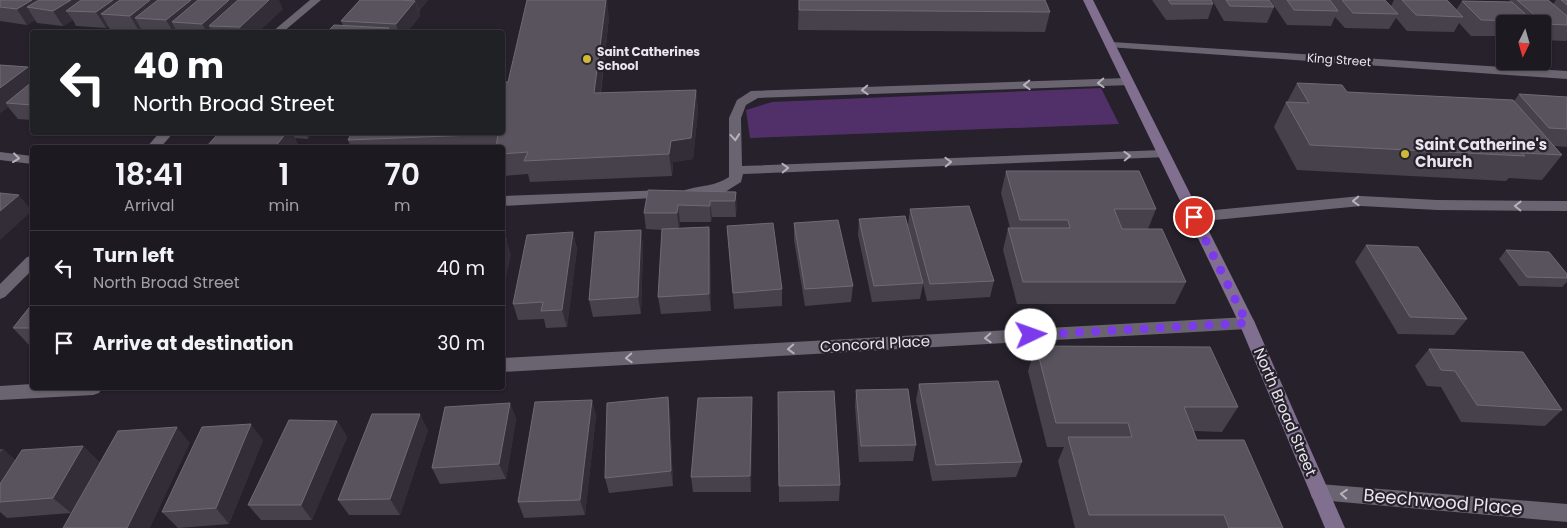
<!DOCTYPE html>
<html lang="en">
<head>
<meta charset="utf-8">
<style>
  :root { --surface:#1c1920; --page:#29262d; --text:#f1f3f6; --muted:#a0a0a5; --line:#3a383e }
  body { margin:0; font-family:Poppins,sans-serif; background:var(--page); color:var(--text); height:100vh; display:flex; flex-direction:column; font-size:19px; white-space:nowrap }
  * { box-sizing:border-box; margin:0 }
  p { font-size:16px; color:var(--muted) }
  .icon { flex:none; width:28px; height:28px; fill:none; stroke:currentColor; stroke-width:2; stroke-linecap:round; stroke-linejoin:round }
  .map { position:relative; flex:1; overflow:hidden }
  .sheet { position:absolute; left:30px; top:145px; width:475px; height:245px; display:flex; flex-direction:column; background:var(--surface); border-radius:5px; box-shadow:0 1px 4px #0004,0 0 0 1px var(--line) }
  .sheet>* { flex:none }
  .banner { position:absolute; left:30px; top:30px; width:475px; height:105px; border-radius:5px; box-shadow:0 1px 4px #0004,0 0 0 1px var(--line); background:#202124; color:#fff; overflow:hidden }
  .needle { width:32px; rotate:185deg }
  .controls { position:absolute; left:1496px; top:15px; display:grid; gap:10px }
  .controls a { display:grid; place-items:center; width:55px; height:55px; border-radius:5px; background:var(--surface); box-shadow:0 1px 4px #0004,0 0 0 1px var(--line); font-size:25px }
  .pin { position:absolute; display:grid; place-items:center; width:42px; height:42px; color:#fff; margin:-21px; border:2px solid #fff; border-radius:50%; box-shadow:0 1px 5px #0007 }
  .me { position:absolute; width:55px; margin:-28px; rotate:87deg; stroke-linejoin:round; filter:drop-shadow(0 0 4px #0008) }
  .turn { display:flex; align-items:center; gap:18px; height:105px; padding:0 20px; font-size:22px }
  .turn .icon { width:65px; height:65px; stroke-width:2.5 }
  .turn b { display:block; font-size:35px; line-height:42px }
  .eta { display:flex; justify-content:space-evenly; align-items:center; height:85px; text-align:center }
  .eta b { font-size:30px; font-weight:600; line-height:35px }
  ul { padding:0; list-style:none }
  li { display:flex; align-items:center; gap:15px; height:75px; padding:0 20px; border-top:1px solid var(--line) }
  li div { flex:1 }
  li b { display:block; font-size:19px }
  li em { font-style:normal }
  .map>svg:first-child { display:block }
  .green { fill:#513069 }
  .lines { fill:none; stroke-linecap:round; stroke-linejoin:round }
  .lane { fill:#6a6470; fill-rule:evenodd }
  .street { fill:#6a6470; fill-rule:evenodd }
  .secondary { fill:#816f90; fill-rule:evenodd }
  .wall { fill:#47414c }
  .shaded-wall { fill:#332d38 }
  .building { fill:#58535d; stroke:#6f6a74 }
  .oneway { stroke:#b6b1ba }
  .route { stroke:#7c3aed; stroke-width:9; stroke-dasharray:0 16.2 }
  .poi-dot { fill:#ceb837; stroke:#26212b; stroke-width:2 }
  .labels { text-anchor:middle; stroke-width:4.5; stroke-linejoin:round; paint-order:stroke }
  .far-poi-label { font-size:12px; font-weight:bold; fill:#e8e5ec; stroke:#26212b; text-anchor:start }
  .far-street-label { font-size:12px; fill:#e8e5ec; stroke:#26212b }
  .poi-label { font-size:15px; font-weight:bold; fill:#e8e5ec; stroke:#26212b; text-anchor:start }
  .street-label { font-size:15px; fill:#e8e5ec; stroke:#26212b }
  .near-street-label { font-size:18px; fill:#e8e5ec; stroke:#26212b }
</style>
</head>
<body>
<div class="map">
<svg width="1567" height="528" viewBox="0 0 1567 528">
  <rect width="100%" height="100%" fill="#26212b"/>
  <path class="green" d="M1101 88 1119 124 750 138 746 110 772 102Z"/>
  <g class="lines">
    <path class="lane" d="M1127 78 1133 82 1131 85 758 98 746 105 741 118 742 166 1163 150 1170 154 1168 157 743 174 741 182 725 192 690 197 685 196 683 193 685 190C702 185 713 187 729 177V118L737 100 751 91Z
      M667 190 672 191 674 194 672 197 502 206V196Z
      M1361 196 1437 200 1567 201V211L1437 210 1361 206 1194 222 1189 220 1187 217 1189 214 1194 212Z"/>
    <path class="street" d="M310 0H321L283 32H272Z
      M1112 42 1567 71V79L1108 47 1106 45Z
      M160 132H174L160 148H146Z
      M0 152 32 156V164L0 160Z
      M32 256V270L5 297 0 299V284L27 257Z
      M1247 317 1253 319 1255 323 1253 327 1247 329 502 372V358Z
      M32 384V388H102L99 393 93 395 0 400V386Z
      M1319 484 1567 504V522L1319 500 1312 498 1310 492 1312 486Z"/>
    <path class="secondary" d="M1083 0H1093L1255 323 1345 528H1325L1239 323Z"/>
  </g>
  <path class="wall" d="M0 0 283 9 258 32H143L141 29 139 31 110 30 108 26 106 28 76 26 73 20 63 26 37 23 35 20 27 25 0 21Z
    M360 0H428L419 11 420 16 407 32H327L343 25 341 21Z
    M799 0 1050 12 1045 32 798 30Z
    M1152 0H1211L1213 4 1208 19 1166 20Z
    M1212 0H1269L1274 7 1267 23 1224 21Z
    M1270 0H1385L1391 6 1394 0H1447L1456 10 1462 1 1509 2 1510 0H1548L1553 4 1556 0H1567V40L1566 41 1542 40V24H1505V36H1471L1459 23 1454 32 1407 31 1396 18 1389 29 1345 28 1335 17 1331 26 1287 25Z
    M609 17 601 93 696 90 698 111 693 159 673 162 672 176 530 182 528 174 502 176V148H351L348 140 508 82Z
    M0 65 28 67 32 74V120L18 119 8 107 0 113Z
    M1297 83 1347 92 1514 101 1519 94 1567 97V147L1554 146 1562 155 1542 180 1509 178 1506 181 1297 170 1274 127 1286 102H1287Z
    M100 132H125L123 134Z
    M220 132H313L308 139 295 138 298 145 296 148H205Z
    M1006 171 1156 209 1148 229 1186 282 1175 304H1017L1003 250 1008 228H1010L1001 193Z
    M736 192V217H712L711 222H680L679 228 709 227 710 243 711 311 661 314 658 297 662 230 646 229 644 213Z
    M910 209 994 281 990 297 927 301 923 284 920 299 872 302 858 235 859 219 918 265 908 225Z
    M794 223 853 286 851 302 805 306 794 240Z
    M727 226 782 289V306L734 309Z
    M641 230 643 246 641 314 593 317 589 300Z
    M573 232 577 249 567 327 546 328 544 319 518 320 513 304Z
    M1366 245 1467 319 1454 335 1398 334 1355 262Z
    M1506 250 1567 274V282L1562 287 1519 286 1499 259Z
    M32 304V344L29 345 13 328Z
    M1036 346 1238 407 1222 432 1194 431 1197 440 1283 528H1075L1058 461 1064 447H1047L1028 371Z
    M1429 349 1562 410 1545 426 1461 422 1441 387 1427 386 1415 366Z
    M919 384 1022 462 1016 477 932 481 916 400Z
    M856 390 916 445 913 461 859 462 855 406Z
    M778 392 840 485 839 501 779 502Z
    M668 397 670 413 673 486 609 493 605 478Z
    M592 400 596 416 585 515 524 518 518 502Z
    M510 403 516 419 506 479 440 484 432 468Z
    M752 414 751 492H693L691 477Z
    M337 421 347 437 312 520H261L248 505Z
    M428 430 400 515H349L338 500Z
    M263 440 229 524 178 528 162 512Z
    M83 446 99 462 71 513 7 518 0 512V449H3L15 460Z"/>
  <path class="shaded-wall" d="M32 0H66L27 7 35 20 27 25 17 9Z
    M71 0H105L66 11 73 20 63 26 53 11Z
    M113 0H141L101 14 108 26 106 28 96 12Z
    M150 0H177L135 18 141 29 139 31 130 16Z
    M191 0H213L172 22 177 32H173L166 20Z
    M229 0H245L209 26 212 32H207L202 24Z
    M269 0H279L283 9 258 32H242L240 27Z
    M415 0H428L419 11Z
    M606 0H607L609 17 598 114 594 93Z
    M415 1 420 16 407 32H398L396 24Z
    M389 28 390 32H385Z
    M28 67 32 74V88L6 103 8 107 0 113V88Z
    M696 90 698 111 693 159 673 162 672 176 669 154 671 141Z
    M287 132H292L298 145 296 148H274Z
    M305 132H313L308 139Z
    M736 192 737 208 736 217 735 201Z
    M19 195 32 211 0 240V211Z
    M710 201 712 217 711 222 710 206Z
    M678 205 680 222 679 230 677 213Z
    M709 227 710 243 711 311 709 294Z
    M641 230 643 246 641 314 638 297Z
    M573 232 577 249 567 327 562 310Z
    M506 238 511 255 502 296V254Z
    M668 397 670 413 673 486 671 471Z
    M752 397V414L751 492 750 476Z
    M592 400 596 416 585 515 580 500Z
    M510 403 516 419 506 479 499 464Z
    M420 414 428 430 400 515 390 499Z
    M337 421 347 437 312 520 301 505Z
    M251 424 263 440 229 524 216 508Z
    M177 427 190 443 150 528H127Z
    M83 446 99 462 71 513 53 498Z
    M3 449 21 465 0 499V453Z"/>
  <path class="building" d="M0 0H32L17 9 0 7Z
    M39 0H71L53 11 27 7Z
    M81 0H113L96 12 66 11Z
    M120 0H150L130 16 101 14Z
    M158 0H191L166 20 135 18Z
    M198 0H229L202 24 172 22Z
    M238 0H269L240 27 209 26Z
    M360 0H401L415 1 396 24 341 21Z
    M527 0H606L594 93 696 90 691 138 671 141 669 154 524 161 528 152 502 154V148H496L498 134 348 140 352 132H502V82H508Z
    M799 0H1045L1050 12 799 10Z
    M1168 0H1211L1213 4H1171Z
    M1226 0H1269L1274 7 1230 6Z
    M1287 0H1330L1338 11 1294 10Z
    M1342 0H1385L1398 14 1353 13Z
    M1402 0H1447L1463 17 1416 15Z
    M1517 0H1548L1567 16V25L1545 24Z
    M1561 0H1567V5Z
    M1462 1 1512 2 1533 21 1481 20Z
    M334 25 389 28 385 32H327Z
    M0 65 28 67 0 88Z
    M32 82V105L6 103Z
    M1297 83 1342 85 1347 92 1513 100 1562 155 1522 153 1525 156 1310 145 1286 102 1309 103Z
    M1519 94 1567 97V129L1549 128Z
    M220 132H287L274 148H205Z
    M1006 171H1139L1156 209H1114L1122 229H1162L1186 282H1023L1008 228H1070L1068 220H1020Z
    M648 190 736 192 735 201H710V206L678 205 677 213H644Z
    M0 193 19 195 0 211Z
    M969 206 994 281 930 284 910 209Z
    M905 216 923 283 874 286 859 219Z
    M838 220 853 286 805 289 794 223Z
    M773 223 782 289 733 293 727 226Z
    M709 227V294L658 297 662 229Z
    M641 230 638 297 589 300 595 232Z
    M573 232 562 310 541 311 543 302 513 304 527 235Z
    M502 238H506L502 254Z
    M1366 245 1418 247 1467 319 1410 317Z
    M1506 250 1549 252 1567 274V278L1527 277Z
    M32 304V328H13Z
    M1036 346 1210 347 1238 407H1184L1197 440H1244L1283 528H1229L1224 515H1089L1068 437H1132L1128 423H1056Z
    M1429 349 1523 352 1562 410 1477 405 1455 371 1441 370Z
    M998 381 1022 462 936 465 919 384Z
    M908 389 916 445 861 446 856 390Z
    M834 391 840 485 779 486 778 392Z
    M668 397 671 471 605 478 607 403Z
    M752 397 750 476 691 477 698 398Z
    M592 400 580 500 518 502 535 402Z
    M510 403 499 464 432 468 445 407Z
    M372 414H420L390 499 338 500Z
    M289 420 337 421 301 505H248Z
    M251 424 216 508 162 512 202 427Z
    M177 427 127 528H63L118 431Z
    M83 446 53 498 0 502V484L22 450Z"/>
  <defs><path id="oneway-chevron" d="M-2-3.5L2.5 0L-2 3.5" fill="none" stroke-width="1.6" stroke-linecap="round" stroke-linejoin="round" transform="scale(1.25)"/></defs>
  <g class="oneway">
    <use href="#oneway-chevron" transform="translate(1101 83) rotate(178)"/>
    <use href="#oneway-chevron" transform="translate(1027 85) rotate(178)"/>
    <use href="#oneway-chevron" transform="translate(865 90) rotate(178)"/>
    <use href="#oneway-chevron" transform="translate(735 137) rotate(85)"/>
    <use href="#oneway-chevron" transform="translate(1127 156) rotate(-2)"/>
    <use href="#oneway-chevron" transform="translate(16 158) rotate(7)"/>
    <use href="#oneway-chevron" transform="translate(948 162) rotate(-2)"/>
    <use href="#oneway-chevron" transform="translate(785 168) rotate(-2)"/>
    <use href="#oneway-chevron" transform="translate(1356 201) rotate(178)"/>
    <use href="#oneway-chevron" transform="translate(1518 206) rotate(-179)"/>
    <use href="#oneway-chevron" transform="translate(988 338) rotate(177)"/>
    <use href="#oneway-chevron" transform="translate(791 349) rotate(177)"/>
    <use href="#oneway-chevron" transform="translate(629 358) rotate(177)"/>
    <use href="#oneway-chevron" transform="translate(1344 494) rotate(-175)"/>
  </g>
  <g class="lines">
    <path class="route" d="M1031 335 1247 323 1194 217"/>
  </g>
  <g class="poi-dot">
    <circle cx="587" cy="59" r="5"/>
    <circle cx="1405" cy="154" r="5"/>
  </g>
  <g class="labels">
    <g class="far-poi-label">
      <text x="597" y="56">Saint Catherines<tspan x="597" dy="14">School</tspan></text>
    </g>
    <g class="far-street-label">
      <text transform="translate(1339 60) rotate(4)" y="4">King Street</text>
    </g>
    <g class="poi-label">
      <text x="1415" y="150">Saint Catherine's<tspan x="1415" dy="17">Church</tspan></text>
    </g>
    <g class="street-label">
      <text transform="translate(875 344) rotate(-3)" y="5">Concord Place</text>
      <text transform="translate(1285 412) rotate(67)" y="5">North Broad Street</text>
    </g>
    <g class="near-street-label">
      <text transform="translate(1443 502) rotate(5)" y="6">Beechwood Place</text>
    </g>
  </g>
</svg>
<div class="controls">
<a><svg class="needle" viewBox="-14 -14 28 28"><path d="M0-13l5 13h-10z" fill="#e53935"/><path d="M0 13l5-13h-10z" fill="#a0a0a5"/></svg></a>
</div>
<div class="pin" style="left:1194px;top:217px;background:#d93025"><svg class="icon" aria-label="arrive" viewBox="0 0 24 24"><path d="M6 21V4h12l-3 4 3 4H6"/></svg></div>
<svg class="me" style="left:1031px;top:335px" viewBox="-20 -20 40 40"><circle r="19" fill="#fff"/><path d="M0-13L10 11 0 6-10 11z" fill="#7c3aed"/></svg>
<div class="banner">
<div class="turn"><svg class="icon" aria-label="left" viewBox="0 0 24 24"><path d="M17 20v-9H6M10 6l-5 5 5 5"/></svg><div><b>40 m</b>North Broad Street</div></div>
</div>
<section class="sheet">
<div class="eta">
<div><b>18:41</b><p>Arrival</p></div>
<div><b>1</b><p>min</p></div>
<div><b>70</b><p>m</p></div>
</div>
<ul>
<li><svg class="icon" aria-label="left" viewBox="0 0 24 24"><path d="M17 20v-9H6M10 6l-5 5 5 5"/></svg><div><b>Turn left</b><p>North Broad Street</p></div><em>40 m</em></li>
<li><svg class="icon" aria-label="arrive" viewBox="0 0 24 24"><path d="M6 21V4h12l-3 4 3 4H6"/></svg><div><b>Arrive at destination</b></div><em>30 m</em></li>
</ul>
</section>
</div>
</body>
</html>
